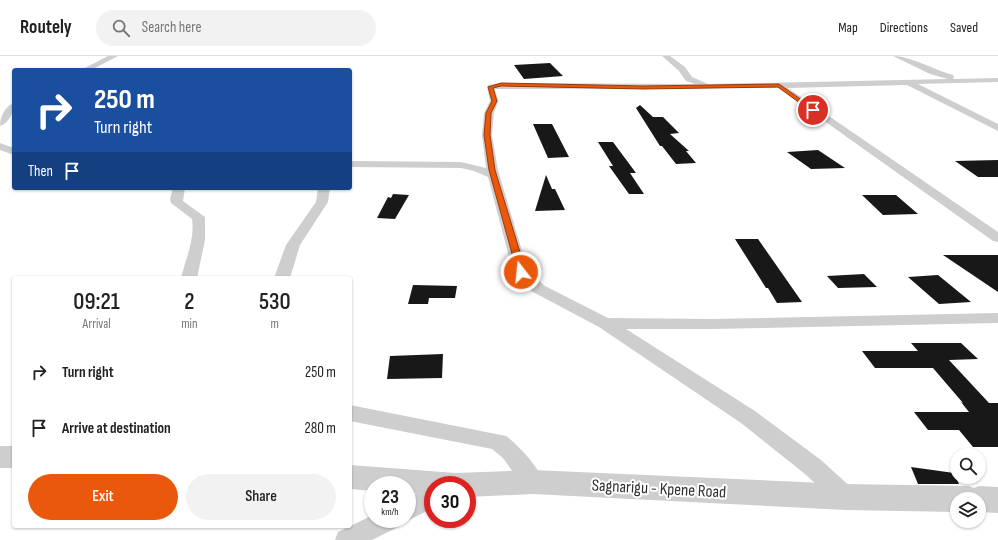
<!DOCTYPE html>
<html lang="en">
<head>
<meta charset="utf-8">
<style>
  :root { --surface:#fff; --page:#f2f2f2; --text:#222; --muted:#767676; --line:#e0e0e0; --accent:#ea580c }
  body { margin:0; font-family:"Sofia Sans Condensed",sans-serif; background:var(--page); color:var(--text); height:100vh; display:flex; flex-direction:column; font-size:15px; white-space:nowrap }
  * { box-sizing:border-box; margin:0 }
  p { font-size:13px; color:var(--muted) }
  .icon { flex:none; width:22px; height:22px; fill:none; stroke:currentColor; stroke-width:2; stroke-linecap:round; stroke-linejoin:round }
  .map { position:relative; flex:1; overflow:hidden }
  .drawer { position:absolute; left:12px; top:220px; width:340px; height:252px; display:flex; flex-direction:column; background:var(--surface); border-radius:4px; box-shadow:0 1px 3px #0004 }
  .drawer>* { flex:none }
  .hud { position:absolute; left:12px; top:12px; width:340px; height:122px; border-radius:4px; box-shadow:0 1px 3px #0004; background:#1a4fa0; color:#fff; overflow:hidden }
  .tools { position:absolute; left:950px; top:392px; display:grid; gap:8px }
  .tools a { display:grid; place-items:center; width:36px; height:36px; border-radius:50%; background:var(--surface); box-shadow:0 1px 3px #0004; font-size:20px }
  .speed { position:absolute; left:364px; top:420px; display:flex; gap:8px; font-size:20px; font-weight:700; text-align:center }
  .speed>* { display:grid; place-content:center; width:52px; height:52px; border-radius:50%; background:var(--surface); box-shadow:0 1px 3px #0004; line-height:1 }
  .speed small { font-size:10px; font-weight:400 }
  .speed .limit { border:6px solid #d22; background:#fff; color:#111 }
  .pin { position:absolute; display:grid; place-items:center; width:34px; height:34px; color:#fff; margin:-17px; border:2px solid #fff; border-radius:50%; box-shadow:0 1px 4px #0007 }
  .me { position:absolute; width:44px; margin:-22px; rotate:344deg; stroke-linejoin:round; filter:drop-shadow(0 0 3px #0008) }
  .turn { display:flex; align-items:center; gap:14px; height:84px; padding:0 16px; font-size:18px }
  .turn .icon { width:52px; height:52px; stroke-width:2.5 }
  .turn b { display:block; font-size:28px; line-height:34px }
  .then { display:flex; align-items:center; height:38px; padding:0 16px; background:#0003; gap:8px; font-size:15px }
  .eta { display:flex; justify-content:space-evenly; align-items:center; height:68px; text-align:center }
  .eta b { font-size:24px; font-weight:600; line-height:28px }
  .primary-button { display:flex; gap:8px; margin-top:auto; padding:8px 16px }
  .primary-button a { flex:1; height:46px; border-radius:24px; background:var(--accent); color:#fff; font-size:16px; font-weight:600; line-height:46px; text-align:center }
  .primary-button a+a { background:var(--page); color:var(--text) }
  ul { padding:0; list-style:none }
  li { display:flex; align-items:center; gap:12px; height:56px; padding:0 16px }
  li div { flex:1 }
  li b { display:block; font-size:15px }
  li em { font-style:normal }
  header { display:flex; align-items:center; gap:24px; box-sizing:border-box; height:56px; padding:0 20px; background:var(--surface); border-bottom:1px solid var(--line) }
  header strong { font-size:19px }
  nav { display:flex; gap:22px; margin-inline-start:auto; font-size:14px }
  .search { width:280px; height:36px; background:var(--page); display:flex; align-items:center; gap:10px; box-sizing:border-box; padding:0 14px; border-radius:22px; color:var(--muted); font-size:15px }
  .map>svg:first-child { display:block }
  .building { fill:#181818 }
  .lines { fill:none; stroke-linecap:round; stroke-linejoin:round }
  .minor { fill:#cecece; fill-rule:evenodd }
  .tertiary { fill:#cecece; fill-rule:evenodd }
  .route { fill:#ea580c; stroke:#983908 }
  .labels { text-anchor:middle; stroke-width:4; stroke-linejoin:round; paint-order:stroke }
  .near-street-label { font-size:17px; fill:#313131; stroke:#fff }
</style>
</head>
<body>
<header>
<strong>Routely</strong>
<div class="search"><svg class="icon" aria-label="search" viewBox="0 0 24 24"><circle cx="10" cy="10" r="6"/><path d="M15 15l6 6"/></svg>Search here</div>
<nav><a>Map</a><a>Directions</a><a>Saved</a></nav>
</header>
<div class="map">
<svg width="998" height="484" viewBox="0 0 998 484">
  <rect width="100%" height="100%" fill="#fff"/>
  <path class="building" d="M550 7 563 20 524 23 514 9Z
    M640 49 653 61H663L679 77 670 78 689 95H686L696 107 676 108 662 90H660L636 52Z
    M533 68H552L569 101 548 102Z
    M598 86H613L636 117H630L644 138H629L609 110H613Z
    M818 94 845 112 811 113 787 96Z
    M998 104V121H978L955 105Z
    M546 119 552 133H555L565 154 535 155Z
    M393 138 409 139 395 163 377 162 388 141 391 142Z
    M862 139H896L918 158 883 159Z
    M735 183H758L802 246 777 247 768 232H766Z
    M943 199H998V236Z
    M864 218 877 231 838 232 827 220Z
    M938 219 971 246 939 248 908 221Z
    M413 229 457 230 455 242H429L428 248H408Z
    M911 287H961L978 303 949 304 989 347H998V391H973L959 374H928L914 356H969L961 346 963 347 933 312H875L862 295H918Z
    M443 298 442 322 387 323 390 300Z
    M911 411 954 417 959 428H918Z"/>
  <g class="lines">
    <path class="minor" d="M108 0H118L91 14H81Z
      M662 0H670L685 11 692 21 708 28 948 23 930 18 893 0C910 0 935 14 953 19L954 21 953 23 998 22V26L918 28 998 68V75L907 29 788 32 998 176V186L993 185 778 32 495 33 498 45 494 57 492 79 498 114 528 215 545 230 608 262 712 263 998 257V267L712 273H626L755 355 821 404 854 434 858 441 854 448 846 451 838 448 805 418 741 367 599 271 533 236 526 230 513 216 488 121 474 115 461 112 350 111V105L461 106 486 112 482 79 484 57 490 45 487 31 488 29 501 27 695 28 686 25 679 15Z
      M14 47C14 56 9 67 0 70 0 61 5 50 14 47Z
      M0 87 14 92V99L0 94Z
      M173 132H185L183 145 205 161V184L197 222H181C186 202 195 183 192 163L171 147 170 143Z
      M318 132H330L328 146 300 189 290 222H274L286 189 316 146Z
      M350 349 506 380C521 392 536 408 544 426L541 433 533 436 525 433 503 402 492 393 350 365Z
      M433 431V452L407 465 403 463H407V442Z
      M373 459V463H401L398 471 372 484H335L338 476Z"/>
    <path class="tertiary" d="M0 390H14V412H0Z
      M350 409 456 417 533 414 846 428 969 430 974 432 979 430 998 431V457L979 456V443H957V456L846 454 533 438 467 441V429H433V439L407 437V429H373V435L350 433Z"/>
  </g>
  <path class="route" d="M501 27 643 30 779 28 816 54 811 55 778 31 643 33 501 30 493 32 497 45 491 57 490 79 495 114 526 216 521 218 517 216 489 114 484 79 486 57 492 45 488 31Z"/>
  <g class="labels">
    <g class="near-street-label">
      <text transform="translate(659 432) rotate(3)" y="6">Sagnarigu - Kpene Road</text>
    </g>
  </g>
</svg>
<div class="tools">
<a><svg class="icon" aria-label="search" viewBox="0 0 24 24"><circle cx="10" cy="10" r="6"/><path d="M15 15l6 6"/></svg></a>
<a><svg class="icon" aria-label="layers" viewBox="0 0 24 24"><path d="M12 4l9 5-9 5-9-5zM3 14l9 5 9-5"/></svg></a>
</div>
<div class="speed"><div>23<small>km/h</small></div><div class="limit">30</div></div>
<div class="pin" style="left:813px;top:54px;background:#d93025"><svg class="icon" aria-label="arrive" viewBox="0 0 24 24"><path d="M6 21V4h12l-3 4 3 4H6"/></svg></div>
<svg class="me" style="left:521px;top:216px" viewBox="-20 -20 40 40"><circle r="17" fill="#ea580c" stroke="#fff" stroke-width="3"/><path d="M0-11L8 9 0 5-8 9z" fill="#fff"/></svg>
<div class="hud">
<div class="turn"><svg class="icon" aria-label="right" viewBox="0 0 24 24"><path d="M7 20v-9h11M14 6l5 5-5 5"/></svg><div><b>250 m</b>Turn right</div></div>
<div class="then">Then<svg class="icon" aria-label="arrive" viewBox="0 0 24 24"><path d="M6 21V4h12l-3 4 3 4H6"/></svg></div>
</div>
<section class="drawer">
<div class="eta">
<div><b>09:21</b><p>Arrival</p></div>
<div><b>2</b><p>min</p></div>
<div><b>530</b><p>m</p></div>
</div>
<ul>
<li><svg class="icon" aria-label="right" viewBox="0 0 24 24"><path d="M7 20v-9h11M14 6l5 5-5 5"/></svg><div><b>Turn right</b></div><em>250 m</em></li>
<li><svg class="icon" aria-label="arrive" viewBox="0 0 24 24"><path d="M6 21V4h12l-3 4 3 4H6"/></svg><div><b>Arrive at destination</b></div><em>280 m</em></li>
</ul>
<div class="primary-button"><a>Exit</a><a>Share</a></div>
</section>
</div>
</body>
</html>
